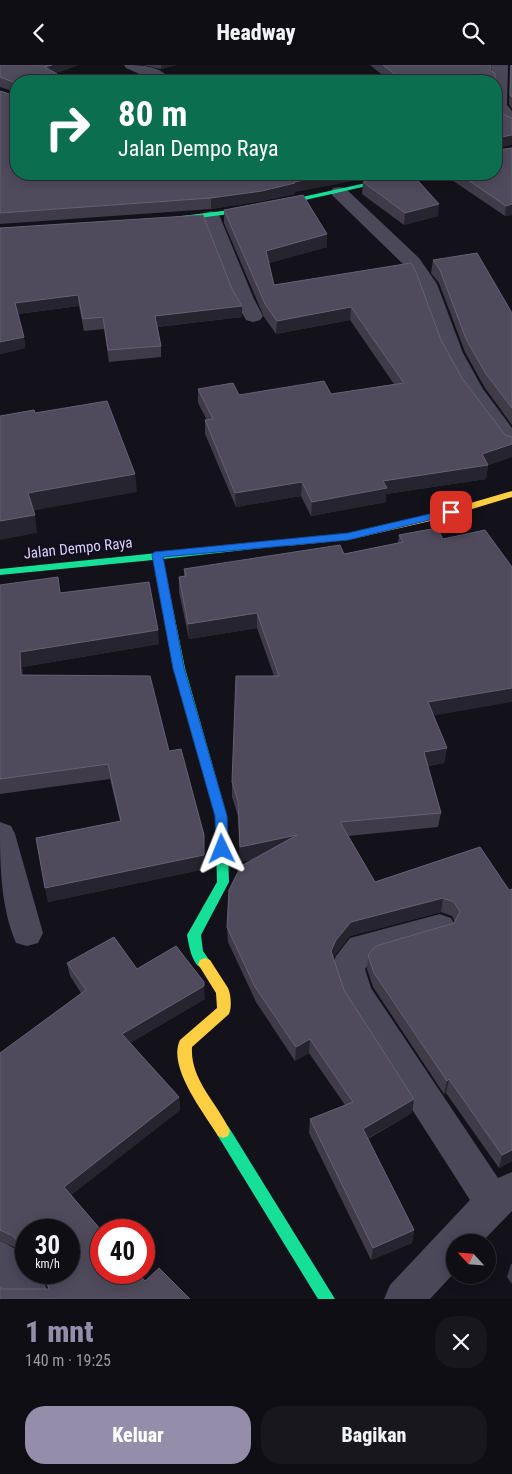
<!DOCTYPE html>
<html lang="id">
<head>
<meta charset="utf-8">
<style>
  :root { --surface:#0e0e14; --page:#17171d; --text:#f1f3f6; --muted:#9b9ca0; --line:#2e2e34; --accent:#948eab }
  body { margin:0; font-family:"Roboto Condensed",sans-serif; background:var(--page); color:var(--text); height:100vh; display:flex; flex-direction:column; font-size:19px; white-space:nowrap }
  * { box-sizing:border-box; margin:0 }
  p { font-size:16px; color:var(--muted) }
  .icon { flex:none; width:28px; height:28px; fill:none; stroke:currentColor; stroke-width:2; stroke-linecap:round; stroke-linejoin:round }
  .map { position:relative; height:1234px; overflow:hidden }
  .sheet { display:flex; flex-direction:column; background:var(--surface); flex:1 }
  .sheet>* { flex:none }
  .banner { position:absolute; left:10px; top:10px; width:492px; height:105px; border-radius:20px; box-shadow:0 2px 12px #0003,0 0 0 1px var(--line); background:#0b6e4f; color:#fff; overflow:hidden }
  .needle { width:32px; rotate:296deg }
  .fabs { position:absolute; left:446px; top:1169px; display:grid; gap:10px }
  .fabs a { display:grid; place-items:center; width:50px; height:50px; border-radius:50%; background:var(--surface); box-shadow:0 2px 12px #0003,0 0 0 1px var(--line); font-size:25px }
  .speed { position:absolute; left:15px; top:1154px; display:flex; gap:10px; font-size:25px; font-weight:700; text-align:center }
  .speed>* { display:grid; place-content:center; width:65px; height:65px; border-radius:50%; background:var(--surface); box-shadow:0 2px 12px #0003,0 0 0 1px var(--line); line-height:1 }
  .speed small { font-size:12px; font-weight:400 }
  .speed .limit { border:8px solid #d22; background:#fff; color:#111 }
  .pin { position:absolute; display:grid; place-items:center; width:42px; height:42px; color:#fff; margin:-21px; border-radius:10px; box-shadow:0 2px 8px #0006 }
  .me { position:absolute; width:55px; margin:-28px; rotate:358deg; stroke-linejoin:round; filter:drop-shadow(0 0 4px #0008) }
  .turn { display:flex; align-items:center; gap:18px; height:105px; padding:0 25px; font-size:22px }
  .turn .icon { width:65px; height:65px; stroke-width:2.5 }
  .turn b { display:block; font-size:35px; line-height:42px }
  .round { display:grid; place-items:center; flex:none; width:52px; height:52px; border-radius:20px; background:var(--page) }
  .headline { display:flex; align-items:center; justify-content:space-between; height:85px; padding:0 25px }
  h1 { font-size:30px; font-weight:800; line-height:38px; color:var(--accent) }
  .primary-button { display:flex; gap:10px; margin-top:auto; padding:10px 25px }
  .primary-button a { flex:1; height:58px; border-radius:20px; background:var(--accent); color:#fff; font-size:20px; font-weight:800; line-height:58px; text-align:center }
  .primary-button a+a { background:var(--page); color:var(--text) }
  header { display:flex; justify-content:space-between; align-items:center; height:65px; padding:0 25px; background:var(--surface); font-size:22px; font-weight:800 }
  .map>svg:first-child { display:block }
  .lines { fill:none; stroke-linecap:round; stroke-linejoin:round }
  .street { fill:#4a4859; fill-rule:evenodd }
  .fast { fill:#16e098; fill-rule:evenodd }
  .slow { fill:#ffcf43; fill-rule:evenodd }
  .wall { fill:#3f3b49 }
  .shaded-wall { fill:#26242e }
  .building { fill:#4f4b5c; stroke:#656075 }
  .route { fill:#1a73e8; stroke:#114b97 }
  .labels { text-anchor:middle; stroke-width:5; stroke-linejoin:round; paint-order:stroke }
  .street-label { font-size:15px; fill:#dad0f9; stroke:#120e1d }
</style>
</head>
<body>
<header><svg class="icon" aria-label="back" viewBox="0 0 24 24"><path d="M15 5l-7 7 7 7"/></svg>Headway<svg class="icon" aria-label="search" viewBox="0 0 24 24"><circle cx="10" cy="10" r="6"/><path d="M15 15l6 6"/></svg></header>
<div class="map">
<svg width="512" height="1234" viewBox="0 0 512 1234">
  <rect width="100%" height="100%" fill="#13121a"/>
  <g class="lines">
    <path class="street" d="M124 0C139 0 159 0 169 13L167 16H155L126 3Z
      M492 0H508L507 40 512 46V62C492 57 496 33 496 16H492Z
      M339 122 345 123 419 193 437 219 463 288 483 324 512 363V385L504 383 462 326 441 288 417 219 405 201 333 131 330 127 333 123Z
      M211 146 218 148 220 152 254 234 263 251 260 255 253 257 246 255 234 234 202 152 204 148Z
      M0 757 11 761 15 769 43 868 38 878 27 881 16 878C0 840 0 798 0 757Z
      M440 849 451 853 456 862 451 871 373 894 365 904 371 923 498 1113 512 1107V1146L481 1178H455V1207L430 1234H384L390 1220 470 1135 344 938 332 901 336 891 350 873Z
      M0 1176C15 1182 26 1190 26 1208H35L45 1220 51 1234H6L0 1226Z"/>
    <path class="fast" d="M407 109H420L261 145 166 157 162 155 166 153 261 141Z
      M286 475 290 476 291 478 290 480 163 494 185 603 227 751 229 817 201 870 203 886 212 899 210 903C193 909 189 881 187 870L217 817 215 751 173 603 153 495 0 510V504Z
      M223 1059 228 1061 335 1234H318L218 1071 216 1066 218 1061Z"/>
    <path class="slow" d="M512 426V432L439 454 348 475 286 481 281 478 286 475 348 469 433 449Z
      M205 893 210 895 228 923C231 930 232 942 229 949L192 982C190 1015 217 1037 230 1066L228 1071 223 1073 218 1071C204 1048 167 1002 180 975L217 943 216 928 198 899 200 895Z"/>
  </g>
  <path class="wall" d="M0 0 16 16V109L295 127V129L262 136 211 144 0 159V26L16 31V27L0 22Z
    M143 0H176L161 4Z
    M370 0H491V6L495 16H390Z
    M510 0H512V44L509 39Z
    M512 83V150L505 151 443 109H496Z
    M363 117 438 151 404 160 362 129Z
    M224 145 327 169V182L269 198 274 220 411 198 441 275 462 313 505 370 512 372V392L488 400 486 414 386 429V437L311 451 301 431 236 442 205 369V355H207L198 338V324L239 330 331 329 394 319 350 255 276 269 264 252 224 158Z
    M203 150 232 224 242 241V252L157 262 161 281V292L109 297 104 264 84 266 79 241 18 249 24 272 25 283 0 289V163Z
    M433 195 512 248V360L485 323 465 287 439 218 431 208Z
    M437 463 433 650 447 683 444 698 428 701 441 748 438 762 348 771 375 817 480 782 512 1096 499 1103 446 1028 444 1029 373 922 367 904 368 890 454 858 455 857 452 851 441 847 350 871 335 890 333 893 344 925 412 1048 368 1074 414 1165 412 1178 371 1195 309 1068 310 1054 345 1040 309 988 295 996 256 937 228 877 227 862 254 794 240 797 238 751 232 732V717L274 611 257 563 189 574 179 527V512H184V504L344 489 398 478 399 470Z
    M0 520 60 528 159 579 22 602 23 610 169 686 205 804 48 837 36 773 120 756 110 714 0 729Z
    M67 898 137 904 205 934 130 978 179 1032 180 1045 71 1130 145 1216 190 1234 1 1224H48L47 1219 36 1208H69L26 1165V1201L23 1191 16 1183 0 1176V988L81 928 70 911Z
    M511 1199H512V1219L507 1212Z"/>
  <path class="shaded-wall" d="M52 0H79L46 12 45 2Z
    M161 0H176L161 4Z
    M512 70V80L496 83V73Z
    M336 109H391L295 127V129L262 136 211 144V133Z
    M439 139 438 151 404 160 405 148Z
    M512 139V150L505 151 506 141Z
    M327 169V182L266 199V186Z
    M78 230 79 241 16 249 15 238Z
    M242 241V252L155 262V251Z
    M351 242 350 255 276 269 277 256Z
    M24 272 25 283 0 289V277Z
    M512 379V392L488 400 486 414 386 429V437L311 451 312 437 383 416 482 389Z
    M135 409 137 427 31 446 28 428Z
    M302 417 301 431 236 442 235 428Z
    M35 450 37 468 0 475V456Z
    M257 548V563L189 574 188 559Z
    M158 565 159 579 22 602 24 625 21 610 20 587Z
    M512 623V637L426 652 428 637Z
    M447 683 444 698 422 702 424 687Z
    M204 770 205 804 48 837 45 823Z
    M297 770V785L240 797V782Z
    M443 833 441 847 350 871 335 890 330 900 331 886 336 875 351 857Z
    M204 921 205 934 123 982 122 969Z
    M310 974 309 988 295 996 296 982Z
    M449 1014 446 1028 444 1029 447 1016Z
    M179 1032 180 1045 66 1134 64 1122Z
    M414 1034 412 1048 361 1077 363 1064Z
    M512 1085V1096L499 1103 502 1090Z
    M414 1165 412 1178 371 1195 373 1183Z"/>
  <path class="building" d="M0 0H52L45 2 69 16H16V18L0 12Z
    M383 0H491V6L495 8V16H403Z
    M511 0H512V32L510 30Z
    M16 21V109H336L294 117 295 118 262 126 211 133 0 148V26L16 31Z
    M496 35 501 47 506 51 512 53V70L496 73Z
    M512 83V139L506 141 459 109H496V85Z
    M399 109H412L439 139 405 148 363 117Z
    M303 130 327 169 266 186 274 220 411 198 416 207 441 275 462 313 505 370 512 372V379L482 389 488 400 383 416 387 423 312 437 302 417 235 428 205 355 213 354 198 324 233 318 239 330 324 316 331 329 404 318 351 242 277 256 265 239 224 145Z
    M203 150 232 224 242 241 155 251 161 281 108 285 103 252 83 254 78 230 15 238 24 272 0 277V163Z
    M477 188 512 248V343L486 309 466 274 440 205 433 195Z
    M107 336 135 409 28 428 35 450 0 456V351L34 345 35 348Z
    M437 463 443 474 485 465 512 502V623L428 637 447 683 424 687 441 748 340 757 375 817 480 782 509 825 512 824V1085L502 1090 449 1014 447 1016 374 908 368 890 376 881 454 858 460 847 454 837 443 833 351 857 336 875 331 886 344 925 414 1034 363 1064 414 1165 373 1183 310 1054 353 1037 310 974 296 982 255 922 227 862 229 825 241 801 297 770 240 782 238 736 232 717 236 611H279L257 548 188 559 179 512 186 511 184 504 340 480 344 489 403 477 399 470Z
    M58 512 60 528 149 517 158 565 20 587 21 610 150 611 169 686 181 684 204 770V790L45 823 36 773 121 756 108 699 0 714V520Z
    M114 872 137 904 176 881 204 917V921L122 969 179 1032 64 1122 101 1165V1208H138L145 1216 159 1203 190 1234H0V1222L1 1224H49L44 1208H69V1165H26V1195H25L20 1179 13 1171 0 1165V988L86 925 67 898Z"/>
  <path class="route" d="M451 444 454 445V449L348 475 163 492 184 603 227 751 228 784 226 788H218L216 784 215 751 173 603 152 490 154 487 348 468Z"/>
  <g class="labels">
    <g class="street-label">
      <text transform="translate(78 483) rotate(-6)" y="5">Jalan Dempo Raya</text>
    </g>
  </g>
</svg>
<div class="fabs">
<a><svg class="needle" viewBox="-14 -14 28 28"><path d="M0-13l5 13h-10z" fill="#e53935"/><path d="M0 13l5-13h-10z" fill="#9b9ca0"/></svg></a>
</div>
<div class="speed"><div>30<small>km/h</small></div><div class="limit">40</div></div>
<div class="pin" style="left:451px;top:447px;background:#d93025"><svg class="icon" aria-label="arrive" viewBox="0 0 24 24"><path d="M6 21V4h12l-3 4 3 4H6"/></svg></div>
<svg class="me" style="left:222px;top:784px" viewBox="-20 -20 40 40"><path d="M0-17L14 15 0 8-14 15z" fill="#1a73e8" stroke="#fff" stroke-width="4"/></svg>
<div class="banner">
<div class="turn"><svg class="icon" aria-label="right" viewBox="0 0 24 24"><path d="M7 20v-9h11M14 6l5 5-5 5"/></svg><div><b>80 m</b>Jalan Dempo Raya</div></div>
</div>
</div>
<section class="sheet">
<div class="headline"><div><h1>1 mnt</h1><p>140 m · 19:25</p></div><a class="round"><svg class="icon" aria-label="close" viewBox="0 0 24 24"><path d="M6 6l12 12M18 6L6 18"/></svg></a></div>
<div class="primary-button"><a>Keluar</a><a>Bagikan</a></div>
</section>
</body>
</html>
